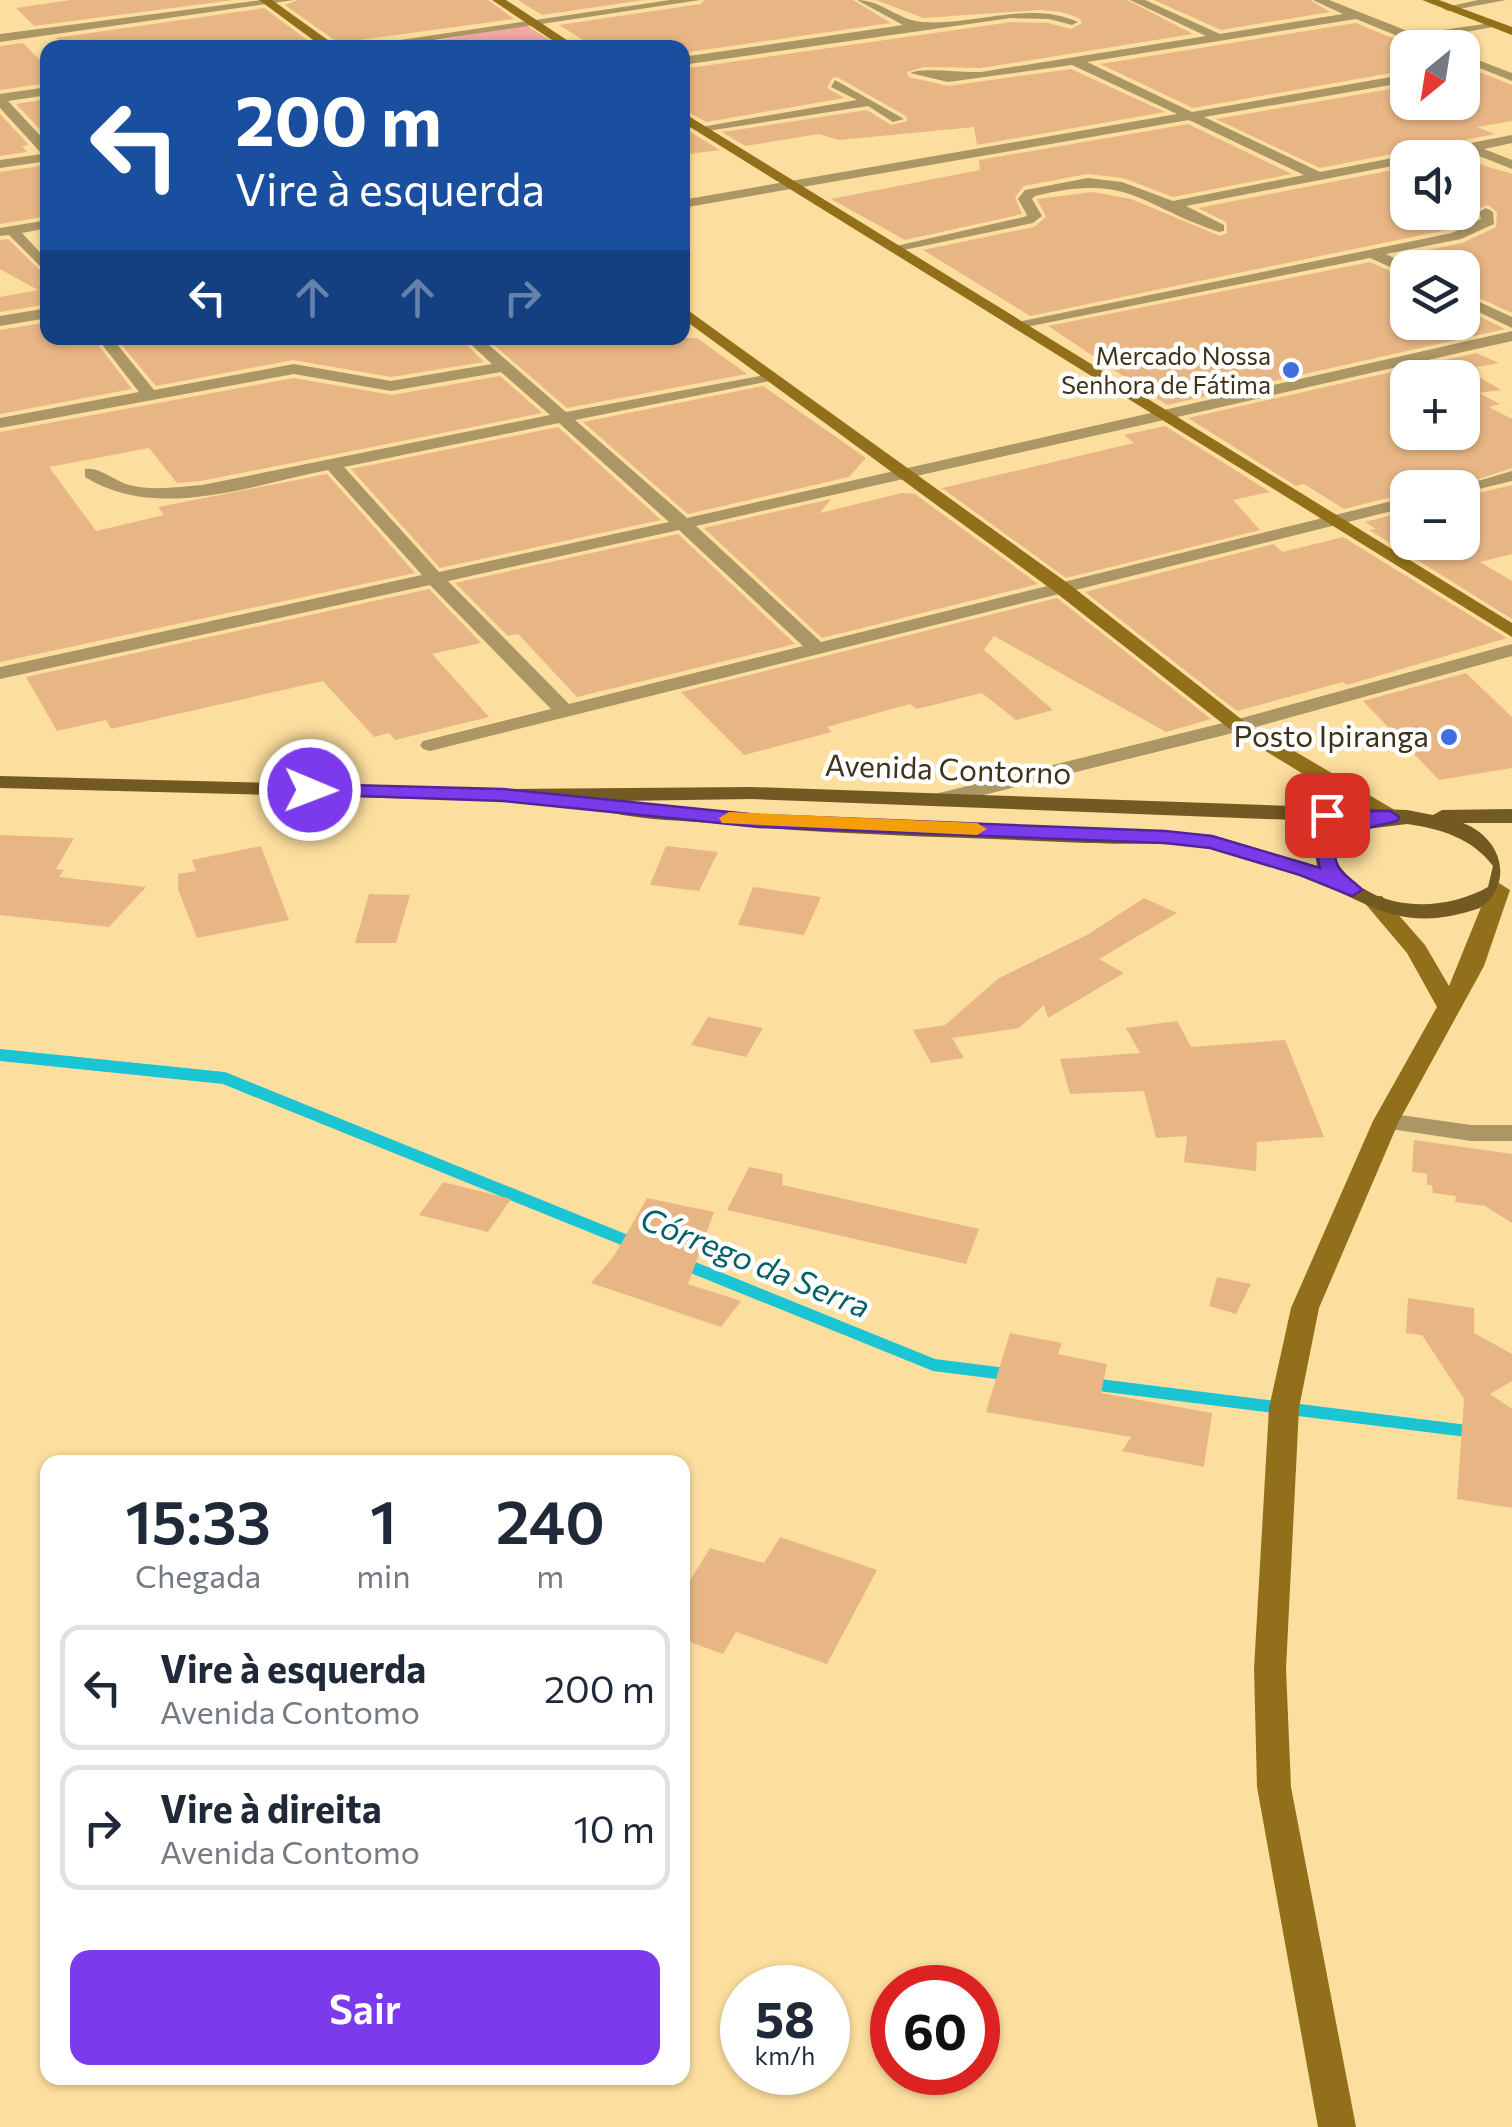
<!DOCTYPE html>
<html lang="pt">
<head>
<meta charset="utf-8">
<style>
  :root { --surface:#fff; --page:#f2f2f3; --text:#1f2937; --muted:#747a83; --line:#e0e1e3; --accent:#7c3aed }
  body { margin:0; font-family:Commissioner,sans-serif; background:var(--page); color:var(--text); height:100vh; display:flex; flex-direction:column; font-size:38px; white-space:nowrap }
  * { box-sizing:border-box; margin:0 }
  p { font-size:32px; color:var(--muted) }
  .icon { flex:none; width:55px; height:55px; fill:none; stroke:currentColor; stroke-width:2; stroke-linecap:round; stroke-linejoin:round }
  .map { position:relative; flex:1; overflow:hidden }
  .drawer { position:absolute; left:40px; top:1455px; width:650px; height:630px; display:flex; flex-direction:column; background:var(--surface); border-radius:20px; box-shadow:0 2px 8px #0004 }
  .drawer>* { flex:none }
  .hud { position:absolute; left:40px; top:40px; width:650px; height:305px; border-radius:20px; box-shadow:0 2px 8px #0004; background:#1a4fa0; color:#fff; overflow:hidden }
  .needle { width:65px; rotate:210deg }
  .fabs { position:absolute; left:1390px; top:30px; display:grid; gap:20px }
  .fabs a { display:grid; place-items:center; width:90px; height:90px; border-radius:20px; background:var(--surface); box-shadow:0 2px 8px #0004; font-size:50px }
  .speed { position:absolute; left:720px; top:1965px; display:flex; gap:20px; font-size:50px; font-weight:700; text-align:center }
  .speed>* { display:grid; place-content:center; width:130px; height:130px; border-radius:50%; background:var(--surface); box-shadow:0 2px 8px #0004; line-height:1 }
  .speed small { font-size:25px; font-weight:400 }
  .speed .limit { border:15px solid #d22; background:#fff; color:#111 }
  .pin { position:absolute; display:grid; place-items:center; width:85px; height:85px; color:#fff; margin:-42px; border-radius:20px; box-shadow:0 5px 15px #0006 }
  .me { position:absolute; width:110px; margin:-55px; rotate:91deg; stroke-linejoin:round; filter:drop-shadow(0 0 8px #0008) }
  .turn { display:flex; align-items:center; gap:35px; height:210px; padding:0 30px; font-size:45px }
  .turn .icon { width:130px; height:130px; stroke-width:2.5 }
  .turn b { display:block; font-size:70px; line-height:85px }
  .lanes { display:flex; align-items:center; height:95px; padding:0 30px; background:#0003; justify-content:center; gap:50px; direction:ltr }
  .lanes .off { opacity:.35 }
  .eta { display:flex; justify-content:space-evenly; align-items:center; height:170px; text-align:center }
  .eta b { font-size:60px; font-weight:600; line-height:70px }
  .primary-button { display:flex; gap:20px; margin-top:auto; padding:20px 30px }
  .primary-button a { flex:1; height:115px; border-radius:20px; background:var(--accent); color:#fff; font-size:40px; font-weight:600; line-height:115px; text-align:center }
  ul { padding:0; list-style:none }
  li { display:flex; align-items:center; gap:30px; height:125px; margin:0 20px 15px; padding:0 10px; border:5px solid var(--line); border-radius:20px }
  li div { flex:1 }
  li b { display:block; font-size:38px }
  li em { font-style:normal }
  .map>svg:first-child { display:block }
  .green { fill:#f0a8a1 }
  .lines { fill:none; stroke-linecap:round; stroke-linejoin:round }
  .stream { stroke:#1bc5d4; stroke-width:12 }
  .building { fill:#e8b685; fill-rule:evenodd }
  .street { fill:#ad9666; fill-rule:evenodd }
  .secondary { fill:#92701b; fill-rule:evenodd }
  .primary { fill:#725a22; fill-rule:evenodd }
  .route { fill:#7c3aed; stroke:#51269a; stroke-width:2.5 }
  .slow { fill:#f59e0b }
  .poi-dot { fill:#426ddf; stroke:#fff; stroke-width:4 }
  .labels { text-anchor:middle; stroke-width:9; stroke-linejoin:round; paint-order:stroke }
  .far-poi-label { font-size:25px; fill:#3e3219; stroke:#fff; text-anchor:end }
  .poi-label { font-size:30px; fill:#3e3219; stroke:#fff; text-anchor:end }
  .street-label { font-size:30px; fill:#3e3219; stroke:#fff }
  .water-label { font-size:32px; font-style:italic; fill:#045f67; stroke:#fff }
</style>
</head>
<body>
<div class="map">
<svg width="1512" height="2127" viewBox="0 0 1512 2127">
  <rect width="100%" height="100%" fill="#fcde9e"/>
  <path class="green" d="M524 24 561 47 399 48Z"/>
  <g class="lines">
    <path class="stream" d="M0 1055 224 1078 637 1245
      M682 1263 934 1365 1013 1375
      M1091 1384 1475 1432"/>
  </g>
  <path class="building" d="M71 0H233L34 26 16 8Z
    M298 0H488L514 19 345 42 333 39 285 5Z
    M518 0H644L542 15Z
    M704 0H853L891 23 682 53V48H596L559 25 701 4Z
    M876 0H1127L1193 34 981 68 924 67 907 72 909 77 948 86 1071 69 1165 112 977 145 974 127 839 140 819 134 745 146 722 132 867 110 891 125 907 121 906 116 837 77 832 78 827 88 845 98 706 122 682 108V69L1011 22 1048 23 1071 29 1082 23 1079 18 1061 12 1040 10 923 18Z
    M1154 0H1310L1330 12 1221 30Z
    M264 8 310 42 274 48H77L55 38Z
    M1356 23 1416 48H1408V70L1193 108 1100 64Z
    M23 43 48 68V83L0 90V46Z
    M1462 65 1512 85V121L1477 127 1495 134 1320 168 1216 119 1408 86V102H1462Z
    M48 99V138L16 104Z
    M0 114 29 145 22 146 27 152 0 156Z
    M1188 124 1292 174 1173 197 1123 178 1087 174 1024 186 1015 197 1022 214 905 240 831 199 980 170 979 160Z
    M682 127 720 150 682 155Z
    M1462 159 1512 174V313L1462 290V268H1417L1397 256 1462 243 1496 227 1497 212 1488 205 1477 209V217L1451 229 1030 316 923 250 1034 227 1046 217 1037 199 1093 192 1131 199 1220 236 1227 233 1226 222 1198 208 1408 167V212H1462Z
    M40 166 48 174V216L0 224V172Z
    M8 239 48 278V296L42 292 48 304 0 312V297L38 290 0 269V240Z
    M1370 262 1408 279V322H1462V308L1505 329 1167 405 1048 326Z
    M48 322V338H93L132 389 0 414V330Z
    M116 338H460L484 362 391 377 293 360 156 386Z
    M486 338H697L747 374 567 408Z
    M1476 353 1499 363 1466 369 1501 390 1479 393 1500 404 1489 407 1512 419V468L1451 488H1408V493L1344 509 1304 484 1296 486 1188 418ZM1408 378H1462V432H1408Z
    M500 376 542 413 201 481 177 483 149 448 49 467 96 531 164 515 158 507 327 474 415 573 0 662V432L294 378 392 395Z
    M763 386 866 458 849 477 688 514 583 422Z
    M1165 426 1270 492 1233 500 1260 530 1066 578 942 488 1134 443 1124 435Z
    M558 427 661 520 440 568 351 469Z
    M1512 485V554L1480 562 1512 581V619L1369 530 1376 529 1365 522 1408 511V542H1462V497Z
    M902 493 915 494 1038 584 822 638 704 528 831 499 820 513Z
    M678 534 795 644 577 697 518 634 508 636 455 583Z
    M1343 537 1507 638 1347 685 1343 682 1237 711 1085 592 1274 544 1282 552Z
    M429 589 481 643 432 654 489 717 395 740 389 733 374 737 323 681 111 729 106 720 57 731 26 677Z
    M1057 598 1211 719 1166 732 994 636 984 650 1053 710 1016 720 982 693 917 709 910 704 827 727 832 732 744 755 681 692Z
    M1466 673 1512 717V768L1439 780 1363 701Z
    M0 835 74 838 56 869 64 870 59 877 146 887 109 927 0 915Z
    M261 846 289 920 197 938 178 889V874L196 871 192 860Z
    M666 846 718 852 699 891 650 885Z
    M753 887 821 897 804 935 738 925Z
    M369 894 410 895 396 943H355Z
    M1144 898 1177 913 1099 959 1124 973 1048 1018 1044 1005 1019 1028 952 1038 964 1058 931 1063 913 1030 945 1025 999 978 1087 935Z
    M708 1017 763 1028 746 1057 691 1045Z
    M1177 1021 1191 1047 1285 1040 1324 1137 1257 1142 1256 1171 1184 1162 1187 1136 1156 1138 1144 1091 1070 1094 1060 1059 1140 1053 1126 1028Z
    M1414 1140 1512 1154V1223L1485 1206 1455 1202 1456 1196 1433 1193 1432 1185H1427V1174L1412 1172Z
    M749 1167 783 1174 782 1185 979 1229 966 1264 727 1210Z
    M443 1182 511 1199 488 1232 419 1215Z
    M647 1198 714 1212 688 1284 741 1301 721 1327 591 1283 614 1256Z
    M1217 1277 1251 1284 1236 1314 1209 1306Z
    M1408 1298 1474 1308V1333L1512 1354V1381L1490 1394 1512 1409V1508L1457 1499 1464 1399 1422 1335 1406 1333Z
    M1010 1333 1062 1343 1058 1354 1107 1364 1101 1393 1212 1413 1204 1467 1122 1451 1131 1437 986 1412Z
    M780 1537 877 1570 827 1664 736 1632 723 1654 682 1639V1594L710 1548 764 1563Z"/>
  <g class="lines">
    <path class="street" d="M262 0H294L0 42V34Z
      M670 0H700L381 48H346Z
      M857 0C882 0 899 21 923 22 975 26 1029 0 1078 22L1072 25 1049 19 1011 18 682 65V57L903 25Z
      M1130 0H1145L1220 34 1343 14 1313 0H1329L1415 34 1498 22V26L1428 39 1445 48H1427L1356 19 1087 62 1192 112 1408 74V82L1204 117 1320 172 1512 135V143L1484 149 1512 160V169L1469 152 1440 158H1408V163L1186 206 1224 225V231L1219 232C1137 205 1132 173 1035 196L1032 199 1042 216 1033 223 894 252 887 248 1024 217 1027 215 1018 199 1025 190 1088 178 1122 182 1173 201 1304 175 1189 120 682 208V200L1177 114 1072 65 948 82 910 73C923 67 962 73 981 72L1206 36Z
      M1478 0H1506L1448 11 1442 8Z
      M1462 54 1512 73V81L1462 61Z
      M835 80 904 119 893 122 868 106 701 132 695 128 857 100 831 87Z
      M48 87V95L8 101 48 144V161L0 168V160L42 154 0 108V94Z
      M1486 208 1493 212 1494 224 1461 239 1386 254 1413 268H1408V275L1370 258 1016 329 1008 324 1452 233 1481 219 1479 212Z
      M48 220V228L22 233 48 261V274L9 235 0 236V228Z
      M1462 294 1512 317V328L1462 304Z
      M48 308V318L0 326V316Z
      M1512 331V341L696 526 821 642 1408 497V507L430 751 423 749 420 745 423 741 551 709 430 585 0 679V667L422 575 328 470C251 485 157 522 85 477V469C101 467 114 481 129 485 153 491 178 487 202 485L550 415 501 372 391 391 294 374 0 428V418L139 392 97 338H112L154 390 294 364 391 381 492 364 464 338H481L566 412 776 373V379L770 381 575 420 687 518ZM559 423 669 522 439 572 344 467ZM679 530 803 646 569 704 448 581Z
      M1512 471V481L1462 493V488H1454Z
      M1512 644V656L1245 730 939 806 928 800 931 795 1231 721Z
      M1386 1113 1471 1125H1512V1141H1471L1377 1127 1373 1121Z"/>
    <path class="secondary" d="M259 0H272L339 48H324Z
      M492 0H506L579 48H564Z
      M1422 0H1439L1512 27V35Z
      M682 112 1512 623V637L682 122Z
      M682 306 1069 584 1245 722 1398 812 1401 817 1398 822H1382L1231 730 1055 592 682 318Z
      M1499 883 1510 890 1484 966 1399 1121 1319 1308 1299 1408 1286 1669 1291 1787 1356 2127H1318L1257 1787 1254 1669 1269 1408 1291 1308 1373 1121 1437 1007 1407 953 1363 901 1366 896H1382L1425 945 1449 986 1488 890Z"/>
    <path class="primary" d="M0 776 503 789 752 787 1407 810 1433 815 1442 810 1512 809V823H1463C1506 840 1512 887 1480 908 1399 936 1370 902 1301 875 1273 865 1242 856 1213 849 1173 841 1126 845 1085 843 964 837 842 836 722 824 685 820 645 821 609 812L606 807 617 801H503L0 788ZM752 799 1345 822 1324 833 1314 848 1317 866 1212 835 759 814 618 801ZM1407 824C1441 829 1472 838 1493 866L1488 887C1440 914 1368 912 1336 861L1340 842 1367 829Z"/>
  </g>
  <path class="route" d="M310 784 503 789 759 815 1165 831 1212 836 1320 868 1316 849 1325 832 1344 821 1320 819V811H1390L1399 817 1397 821C1375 827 1320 832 1339 868 1345 877 1355 882 1362 890L1352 896 1300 875 1210 848 1165 843 759 827 503 801 303 794V786Z"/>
  <path class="slow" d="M729 812 977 823 987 829 977 835 722 823 719 818Z"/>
  <g class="poi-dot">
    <circle cx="1291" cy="370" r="10"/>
    <circle cx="1449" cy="737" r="10"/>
  </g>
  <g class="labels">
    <g class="far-poi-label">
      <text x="1271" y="365">Mercado Nossa<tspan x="1271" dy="29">Senhora de Fátima</tspan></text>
    </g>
    <g class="poi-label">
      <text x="1429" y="747">Posto Ipiranga</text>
    </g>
    <g class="street-label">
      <text transform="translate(948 770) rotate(2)" y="10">Avenida Contorno</text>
    </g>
    <g class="water-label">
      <text transform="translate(755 1263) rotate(22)" y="11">Córrego da Serra</text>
    </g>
  </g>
</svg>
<div class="fabs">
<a><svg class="needle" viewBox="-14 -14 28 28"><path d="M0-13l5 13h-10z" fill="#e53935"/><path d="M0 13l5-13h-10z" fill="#747a83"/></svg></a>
<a><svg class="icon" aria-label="sound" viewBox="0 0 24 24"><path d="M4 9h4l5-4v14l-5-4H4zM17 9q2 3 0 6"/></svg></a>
<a><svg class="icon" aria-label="layers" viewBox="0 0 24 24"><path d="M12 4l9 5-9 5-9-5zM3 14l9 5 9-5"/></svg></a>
<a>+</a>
<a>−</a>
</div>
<div class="speed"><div>58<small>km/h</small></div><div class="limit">60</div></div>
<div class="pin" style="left:1327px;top:815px;background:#d93025"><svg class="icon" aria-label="arrive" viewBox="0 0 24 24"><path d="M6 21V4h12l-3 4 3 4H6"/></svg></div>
<svg class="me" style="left:310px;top:790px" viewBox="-20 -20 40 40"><circle r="17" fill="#7c3aed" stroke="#fff" stroke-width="3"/><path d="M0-11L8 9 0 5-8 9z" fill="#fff"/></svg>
<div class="hud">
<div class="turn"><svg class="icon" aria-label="left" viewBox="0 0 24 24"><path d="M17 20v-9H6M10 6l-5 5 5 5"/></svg><div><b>200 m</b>Vire à esquerda</div></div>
<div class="lanes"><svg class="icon" aria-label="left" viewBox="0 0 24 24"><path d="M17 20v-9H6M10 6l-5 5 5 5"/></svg><svg class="icon off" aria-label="ahead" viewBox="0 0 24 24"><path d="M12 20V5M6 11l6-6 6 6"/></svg><svg class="icon off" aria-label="ahead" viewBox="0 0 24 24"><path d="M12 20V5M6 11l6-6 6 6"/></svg><svg class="icon off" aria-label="right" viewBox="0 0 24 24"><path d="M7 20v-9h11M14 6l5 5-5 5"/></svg></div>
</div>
<section class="drawer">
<div class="eta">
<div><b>15:33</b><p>Chegada</p></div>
<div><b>1</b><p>min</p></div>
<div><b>240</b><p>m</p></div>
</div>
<ul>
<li><svg class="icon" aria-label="left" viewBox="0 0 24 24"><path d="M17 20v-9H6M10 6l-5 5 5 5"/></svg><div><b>Vire à esquerda</b><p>Avenida Contomo</p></div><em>200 m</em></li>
<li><svg class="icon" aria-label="right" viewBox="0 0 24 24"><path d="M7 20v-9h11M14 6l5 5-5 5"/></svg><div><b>Vire à direita</b><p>Avenida Contomo</p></div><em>10 m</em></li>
</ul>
<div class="primary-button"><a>Sair</a></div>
</section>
</div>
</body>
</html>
